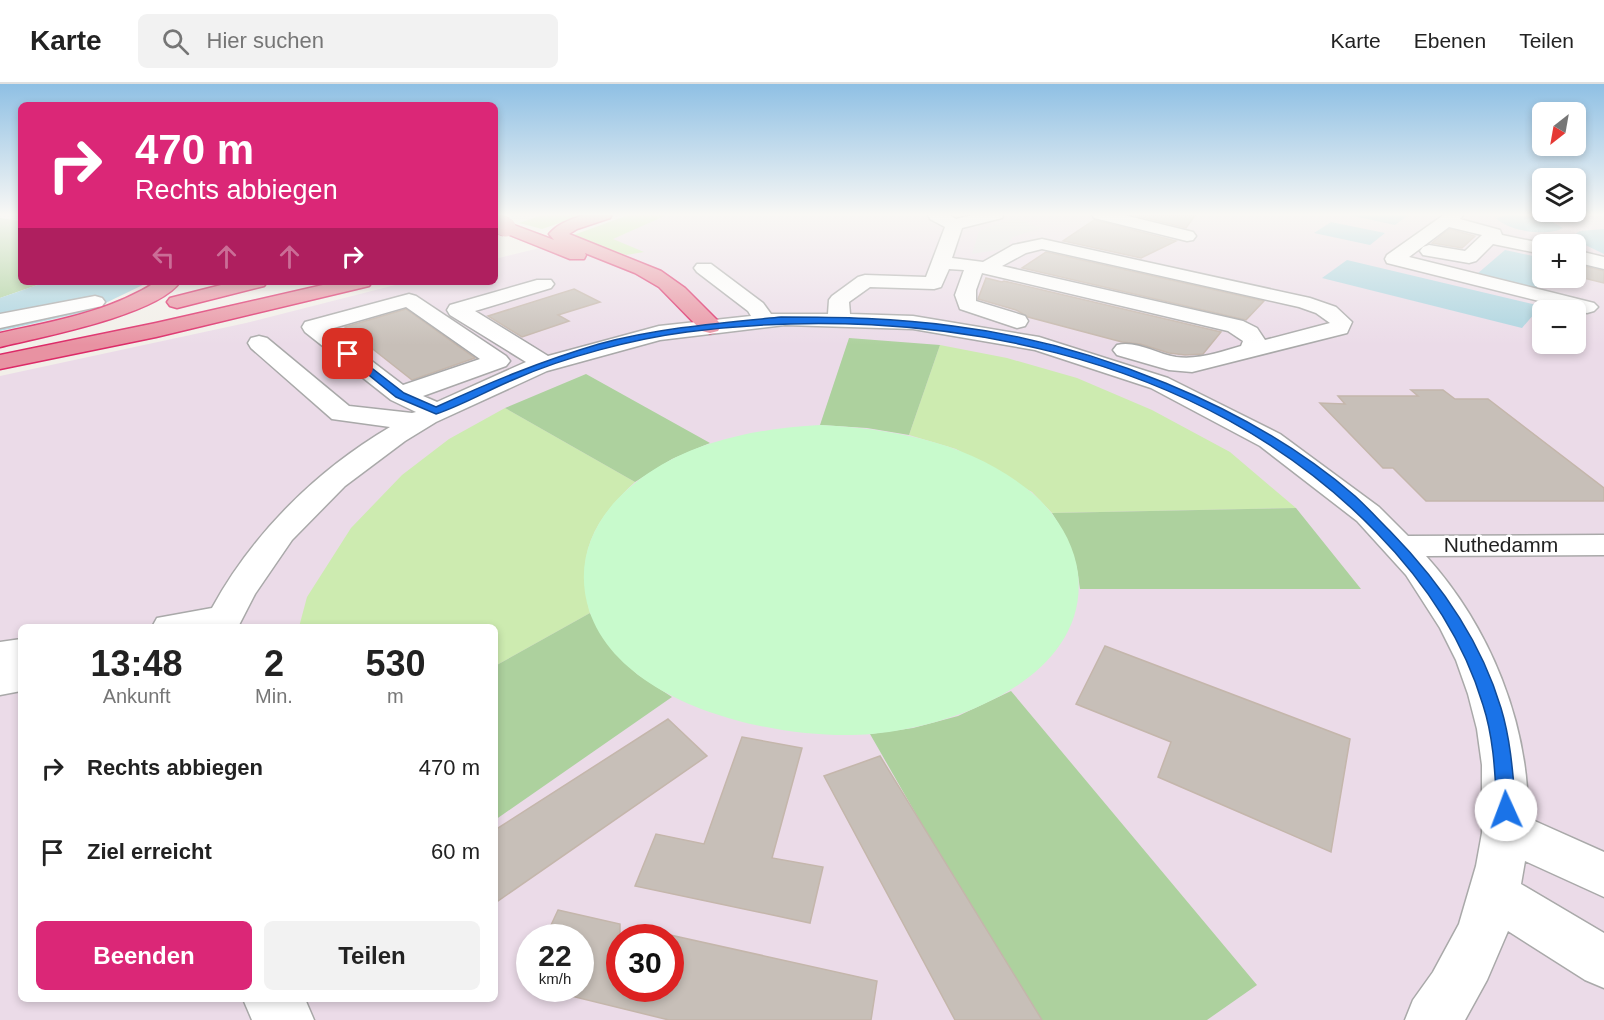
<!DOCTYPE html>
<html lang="de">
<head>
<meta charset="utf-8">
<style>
  :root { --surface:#fff; --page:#f2f2f2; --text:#222; --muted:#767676; --line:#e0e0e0; --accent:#db2777 }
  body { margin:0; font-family:Arial,sans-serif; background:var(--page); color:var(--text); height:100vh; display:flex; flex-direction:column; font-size:22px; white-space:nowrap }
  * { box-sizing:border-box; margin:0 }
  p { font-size:20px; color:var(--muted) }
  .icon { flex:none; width:33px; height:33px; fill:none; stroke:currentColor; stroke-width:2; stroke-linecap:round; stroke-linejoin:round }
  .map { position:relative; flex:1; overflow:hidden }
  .panel { position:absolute; left:18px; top:540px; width:480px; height:378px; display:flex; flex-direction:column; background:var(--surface); border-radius:9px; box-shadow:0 3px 9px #0003 }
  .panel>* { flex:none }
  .banner { position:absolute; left:18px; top:18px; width:480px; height:183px; border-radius:9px; box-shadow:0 3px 9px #0003; background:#db2777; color:#fff; overflow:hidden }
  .needle { width:39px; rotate:211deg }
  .buttons { position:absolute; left:1532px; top:18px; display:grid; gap:12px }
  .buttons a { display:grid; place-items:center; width:54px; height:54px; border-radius:9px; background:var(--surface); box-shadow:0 3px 9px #0003; font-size:30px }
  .speed { position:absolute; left:516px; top:840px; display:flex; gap:12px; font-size:30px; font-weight:700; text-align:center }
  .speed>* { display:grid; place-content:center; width:78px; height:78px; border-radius:50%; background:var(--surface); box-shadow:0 3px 9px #0003; line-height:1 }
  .speed small { font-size:15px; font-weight:400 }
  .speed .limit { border:9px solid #d22; background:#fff; color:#111 }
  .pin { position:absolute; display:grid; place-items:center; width:51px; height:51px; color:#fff; margin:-26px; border-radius:12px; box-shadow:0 3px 9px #0006 }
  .me { position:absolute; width:66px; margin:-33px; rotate:358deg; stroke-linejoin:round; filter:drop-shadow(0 0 4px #0008) }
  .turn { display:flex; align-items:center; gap:21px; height:126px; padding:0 18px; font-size:27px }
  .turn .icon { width:78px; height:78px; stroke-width:2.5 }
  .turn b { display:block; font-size:42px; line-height:51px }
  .lanes { display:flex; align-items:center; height:57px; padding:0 18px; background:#0003; justify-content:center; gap:30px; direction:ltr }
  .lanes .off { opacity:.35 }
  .eta { display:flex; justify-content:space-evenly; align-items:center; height:102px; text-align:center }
  .eta b { font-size:36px; font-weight:700; line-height:42px }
  .primary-button { display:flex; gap:12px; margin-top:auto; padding:12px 18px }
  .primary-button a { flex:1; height:69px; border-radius:9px; background:var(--accent); color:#fff; font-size:24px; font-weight:700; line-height:69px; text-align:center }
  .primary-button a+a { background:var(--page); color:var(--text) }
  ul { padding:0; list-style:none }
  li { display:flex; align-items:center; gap:18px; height:84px; padding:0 18px }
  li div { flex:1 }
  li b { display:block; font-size:22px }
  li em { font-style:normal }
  header { display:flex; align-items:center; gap:36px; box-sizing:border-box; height:84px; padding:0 30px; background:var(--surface); border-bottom:2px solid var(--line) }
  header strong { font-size:28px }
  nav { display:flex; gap:33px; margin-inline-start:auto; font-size:21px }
  .search { width:420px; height:54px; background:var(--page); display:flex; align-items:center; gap:15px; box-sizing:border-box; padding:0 21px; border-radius:9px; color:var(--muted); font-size:22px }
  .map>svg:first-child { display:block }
  .industrial { fill:#ebdbe8; fill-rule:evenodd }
  .grass { fill:#cdebb0 }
  .forest { fill:#add19e }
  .park { fill:#c8facc }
  .parking { fill:#e2e2e2 }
  .water { fill:#aad3df }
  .building { fill:#c7bfb8; stroke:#c4b6ab; stroke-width:1.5 }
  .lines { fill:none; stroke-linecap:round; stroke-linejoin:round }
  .minor-casing { stroke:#a9a9a9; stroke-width:3 }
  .highway-casing { stroke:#dc2a67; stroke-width:3 }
  .minor { fill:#fff; fill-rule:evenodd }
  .highway { fill:#e892a2; fill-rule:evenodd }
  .highway-bridge-casing { stroke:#dc2a67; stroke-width:20; stroke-linecap:butt }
  .highway-bridge { stroke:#e892a2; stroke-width:19 }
  .route { fill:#1a73e8; stroke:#114b97; stroke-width:1.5 }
  .labels { text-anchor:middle; stroke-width:5; stroke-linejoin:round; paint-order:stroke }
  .street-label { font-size:21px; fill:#222; stroke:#fff }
</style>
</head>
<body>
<header>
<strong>Karte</strong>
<div class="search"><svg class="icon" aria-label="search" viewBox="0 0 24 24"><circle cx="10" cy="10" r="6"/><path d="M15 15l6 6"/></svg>Hier suchen</div>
<nav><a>Karte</a><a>Ebenen</a><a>Teilen</a></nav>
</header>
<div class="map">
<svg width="1604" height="936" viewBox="0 0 1604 936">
  <rect width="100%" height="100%" fill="#f2efe9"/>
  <path class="industrial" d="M642 130H1604V936H0V292L246 239 407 198H495V175L560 159ZM1542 160H1575V194H1542ZM1542 226H1575V260H1542ZM21 543H495V915H21ZM530 854H580V904H530ZM620 854H670V904H620Z"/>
  <path class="grass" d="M545 130H586L542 145 519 139Z
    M631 130H669L613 155 644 168 626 171 568 153Z
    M940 261 1007 274 1077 294 1152 326 1230 368 1296 424 1052 429 1032 408 956 365 909 351Z
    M505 324 635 398C592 438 575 471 590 529L495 582V543H299L307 513 351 444 402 391 449 355Z"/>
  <path class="forest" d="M0 134 21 137V198H46L0 214Z
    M849 254 940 261 909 351 867 344 820 341Z
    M586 290 710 359 672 375 635 398 505 324Z
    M1296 424 1361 505H1080C1076 470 1070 459 1052 429Z
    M590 529 610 563 637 590 672 613 495 736V582Z
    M1011 607 1257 901 1207 936H1034L870 650 913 644 958 632Z"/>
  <path class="park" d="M820 341C895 345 970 358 1031 408 1055 428 1074 458 1078 489 1090 593 955 643 872 650 783 658 621 624 589 526 563 442 640 381 712 359 747 348 783 343 820 341Z"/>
  <path class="parking" d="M1017 135 1042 144 1013 153 1009 158 1011 164 972 170 979 147 1005 137Z"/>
  <path class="water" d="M1344 130H1410L1395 141Z
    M1510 130 1547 135 1563 144C1547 153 1507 147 1496 134Z
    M1331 138 1385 149 1370 161 1314 149Z
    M1604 145V170L1577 157 1574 151 1580 147Z
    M1505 166 1542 174V194H1546L1536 204 1477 190Z
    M1347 176 1541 222 1522 244 1322 194Z
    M46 198H149L89 227 0 247V214Z"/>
  <path class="building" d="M1130 130H1196L1186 144Z
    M1094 136 1176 157 1141 174 1063 157Z
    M1449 145 1475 152 1462 164 1432 159Z
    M1046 168 1264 217 1246 236 1022 184Z
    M1575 180 1604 187V199L1575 192Z
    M986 194 1002 198 1004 197 1221 248 1203 270 1185 271 1169 269 1140 260 1122 258 1028 233 1016 226 978 215Z
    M574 205 600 218 558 231 569 237 522 253 488 232Z
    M406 225 475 274 412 296 345 243Z
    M1411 306H1443L1455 315H1488L1604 404V417H1426L1393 384H1383L1320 319 1345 320 1338 312H1418Z
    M1105 562 1350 655 1331 768 1158 693 1171 658 1076 620Z
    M668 635 707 672 495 819V746Z
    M742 653 802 664 772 774 823 783 810 839 635 802 656 750 704 760Z
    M880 672 1042 936H955L824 692Z
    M558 826 620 840V904H670V851L877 897 871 936H669L571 912 572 904H580V854H545Z"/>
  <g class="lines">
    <g class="minor-casing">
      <path id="minor" d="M928 130H947L956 135 976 130H1004L1002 134 962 144 952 174 983 178 1013 161 1042 155 1310 214 1336 223 1352 238 1347 249 1192 288 1169 286 1117 271 1113 266 1117 261C1136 256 1157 270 1176 273 1199 276 1220 268 1241 262L1243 257 1228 247 982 189 976 206V217L1025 232 1028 237 1025 242 1017 244 960 225 955 211 964 186 949 185 941 203 934 205 870 203 849 218 850 230 913 232 1039 253 1168 294 1280 350 1379 423 1408 452 1604 451V471L1426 472C1490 543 1529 639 1528 734L1604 768V813L1525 777 1521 800 1604 849V904L1585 896 1508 847 1487 896 1465 936H1405L1413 916 1433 888 1459 840 1476 782 1482 749V681L1477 645 1468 610 1456 576 1440 544 1406 491 1357 437 1260 362 1151 304 1035 266 913 245 785 241 660 256 547 287 436 338 405 357 345 402 292 456 255 510 238 543H152L157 534 212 524C253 449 317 386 390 343L332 335 251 264 248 259 251 254 259 252 267 254 349 322 412 329 416 328 391 316 305 248 302 243 305 238 409 210 416 212 506 272 510 277 506 282 423 312 437 318 526 278 450 231 447 226 450 221 537 196H551L554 200 551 204 475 227 548 272 659 242 751 232 748 227 697 188 694 184 697 180H711L763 219 771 230H828L829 216 832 212 858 193 865 191 926 193 945 143 930 135ZM1042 165 1299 223 1316 229 1330 239 1265 256 1257 244 1243 237 1002 182 1026 169ZM406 223 480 275 403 301 330 245Z
        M1092 130H1120L1193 148 1196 152 1193 156 1187 157 1094 134Z
        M1445 130H1464L1460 135 1500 146 1502 151 1546 160H1542V170L1493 160 1476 177 1469 179 1423 171 1420 167 1423 163 1429 161 1465 167 1482 151 1449 143 1409 173 1594 219 1598 223 1594 227 1587 229 1387 179 1385 175 1387 171Z
        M1575 166 1604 173V185L1575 178Z
        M95 212 102 214 105 218 102 222 0 244V230Z
        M21 555V607L0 611V558Z
        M243 915H305L314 936H252Z"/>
    </g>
    <g class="highway-casing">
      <path id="highway" d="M587 130H612L610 134 577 145 569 150 661 187 685 204 718 237 721 242 718 247 710 249 702 247 659 203 635 189 585 169 586 171 584 175H570L500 147 497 143 500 139 506 138 554 156 549 150C559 138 573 135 587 130Z
        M156 198H180C157 231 41 253 0 263V249C54 237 109 228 156 198Z
        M233 198H267L264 202 177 224 170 222 167 218 170 214Z
        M336 198H372L369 202 156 253 0 285V271L156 239Z"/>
    </g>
    <use href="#minor" class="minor"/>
    <use href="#highway" class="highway"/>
    <g class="highway-bridge-casing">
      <path id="highway-bridge" d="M495 139 506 143"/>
    </g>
    <use href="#highway-bridge" class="highway-bridge"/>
  </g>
  <linearGradient id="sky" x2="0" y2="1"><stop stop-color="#8fc0e4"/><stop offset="0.5" stop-color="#f9f8f5"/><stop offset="1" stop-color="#f9f8f5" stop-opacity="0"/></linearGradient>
  <rect width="1604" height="261" fill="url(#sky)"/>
  <path class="route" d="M781 233C839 233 896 234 953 242 1090 259 1250 321 1355 412 1367 423 1378 435 1390 447 1438 496 1481 557 1501 624 1511 657 1513 691 1516 726L1513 731 1506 734 1500 731 1497 726C1495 690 1494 655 1483 621 1463 554 1424 497 1376 448 1202 268 927 217 687 248 633 255 565 273 515 295 488 306 463 321 436 330L396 313 343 270 351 268 404 309 436 323C491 298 541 277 599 260 658 244 720 239 781 233Z"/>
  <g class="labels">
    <g class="street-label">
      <text x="1501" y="468">Nuthedamm</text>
    </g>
  </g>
</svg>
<div class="buttons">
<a><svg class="needle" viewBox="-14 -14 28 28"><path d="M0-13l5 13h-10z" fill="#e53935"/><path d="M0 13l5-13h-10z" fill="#767676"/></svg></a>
<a><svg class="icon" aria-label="layers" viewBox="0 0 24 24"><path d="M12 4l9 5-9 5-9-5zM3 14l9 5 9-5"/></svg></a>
<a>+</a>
<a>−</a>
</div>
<div class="speed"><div>22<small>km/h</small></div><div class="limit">30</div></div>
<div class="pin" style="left:348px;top:270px;background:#d93025"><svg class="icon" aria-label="arrive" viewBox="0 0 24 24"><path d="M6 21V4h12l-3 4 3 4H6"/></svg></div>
<svg class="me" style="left:1506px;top:726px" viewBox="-20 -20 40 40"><circle r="19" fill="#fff"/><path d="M0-13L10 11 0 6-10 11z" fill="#1a73e8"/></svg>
<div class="banner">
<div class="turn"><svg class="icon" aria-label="right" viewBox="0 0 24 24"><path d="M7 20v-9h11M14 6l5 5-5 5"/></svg><div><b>470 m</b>Rechts abbiegen</div></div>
<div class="lanes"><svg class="icon off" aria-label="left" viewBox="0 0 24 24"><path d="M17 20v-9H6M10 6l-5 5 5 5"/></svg><svg class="icon off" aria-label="ahead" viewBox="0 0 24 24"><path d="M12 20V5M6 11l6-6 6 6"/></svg><svg class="icon off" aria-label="ahead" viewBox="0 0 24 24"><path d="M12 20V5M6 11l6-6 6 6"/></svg><svg class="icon" aria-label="right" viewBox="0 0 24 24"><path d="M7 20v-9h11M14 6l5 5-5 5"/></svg></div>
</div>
<section class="panel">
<div class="eta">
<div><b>13:48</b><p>Ankunft</p></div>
<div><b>2</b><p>Min.</p></div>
<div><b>530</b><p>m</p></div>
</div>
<ul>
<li><svg class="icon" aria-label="right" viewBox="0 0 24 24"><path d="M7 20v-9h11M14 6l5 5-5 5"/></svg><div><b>Rechts abbiegen</b></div><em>470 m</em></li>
<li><svg class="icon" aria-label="arrive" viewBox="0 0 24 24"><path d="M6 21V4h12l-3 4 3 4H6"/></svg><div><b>Ziel erreicht</b></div><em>60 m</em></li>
</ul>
<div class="primary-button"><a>Beenden</a><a>Teilen</a></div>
</section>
</div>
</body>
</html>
